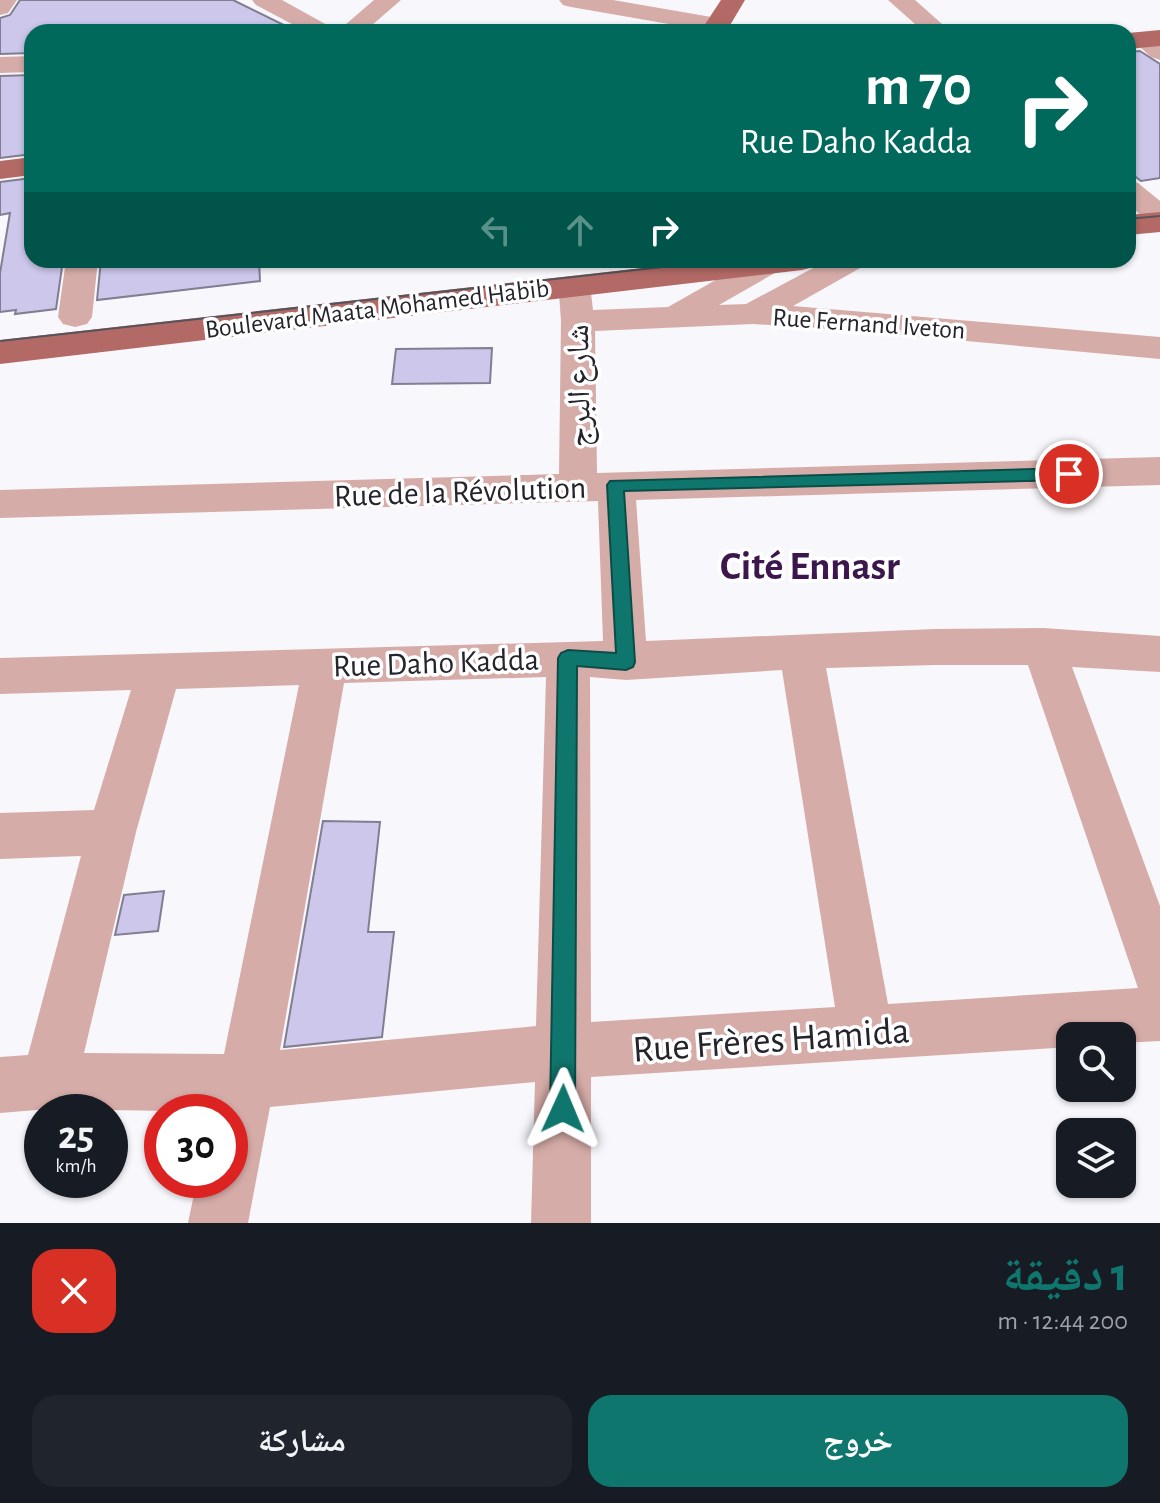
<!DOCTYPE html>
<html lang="ar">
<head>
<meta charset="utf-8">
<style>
  :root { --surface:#171b24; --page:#20242c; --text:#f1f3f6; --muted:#9ea1a6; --accent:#0f766e }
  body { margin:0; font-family:"Alegreya Sans","Noto Naskh Arabic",sans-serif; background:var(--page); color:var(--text); direction:rtl; height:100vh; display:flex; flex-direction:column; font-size:30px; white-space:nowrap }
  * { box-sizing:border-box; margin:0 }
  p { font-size:26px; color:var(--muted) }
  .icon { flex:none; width:44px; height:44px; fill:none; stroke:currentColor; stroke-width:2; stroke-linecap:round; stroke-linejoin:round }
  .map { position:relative; height:1223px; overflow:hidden; direction:ltr }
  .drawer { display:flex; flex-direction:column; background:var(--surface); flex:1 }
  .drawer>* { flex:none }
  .guide { position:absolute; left:24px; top:24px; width:1112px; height:244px; border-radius:24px; box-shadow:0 2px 6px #0004; direction:rtl; background:#00695c; color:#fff; overflow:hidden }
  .fabs { position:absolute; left:1056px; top:1022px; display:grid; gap:16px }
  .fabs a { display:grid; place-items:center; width:80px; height:80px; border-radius:16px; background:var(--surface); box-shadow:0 2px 6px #0004; font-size:40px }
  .speed { position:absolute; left:24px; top:1094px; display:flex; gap:16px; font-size:40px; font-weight:700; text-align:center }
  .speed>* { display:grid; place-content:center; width:104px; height:104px; border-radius:50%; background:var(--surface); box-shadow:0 2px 6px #0004; line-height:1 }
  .speed small { font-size:20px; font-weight:400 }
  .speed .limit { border:12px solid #d22; background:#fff; color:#111 }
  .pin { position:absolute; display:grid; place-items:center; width:68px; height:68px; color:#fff; margin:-34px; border:4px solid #fff; border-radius:50%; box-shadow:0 2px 8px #0007 }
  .me { position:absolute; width:88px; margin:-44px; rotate:1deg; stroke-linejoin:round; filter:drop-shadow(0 0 6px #0008) }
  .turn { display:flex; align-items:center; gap:28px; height:168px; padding:0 32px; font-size:36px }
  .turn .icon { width:104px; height:104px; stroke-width:2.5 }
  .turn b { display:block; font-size:56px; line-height:68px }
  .lanes { display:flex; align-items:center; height:76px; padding:0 32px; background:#0003; justify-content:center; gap:40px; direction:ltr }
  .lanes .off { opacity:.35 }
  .round { display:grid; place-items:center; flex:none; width:84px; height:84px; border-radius:24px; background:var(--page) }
  .overview { display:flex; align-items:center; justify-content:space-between; height:136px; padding:0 32px }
  h1 { font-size:48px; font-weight:700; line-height:60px; color:var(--accent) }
  .cta { display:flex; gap:16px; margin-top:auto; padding:16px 32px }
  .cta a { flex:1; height:92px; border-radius:24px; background:var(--accent); color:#fff; font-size:32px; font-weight:700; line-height:92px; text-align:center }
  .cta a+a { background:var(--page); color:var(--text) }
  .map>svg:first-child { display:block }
  .building { fill:#cdc7eb; stroke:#817e92; stroke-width:2 }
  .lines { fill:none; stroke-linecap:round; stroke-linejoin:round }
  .minor { fill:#d6aca8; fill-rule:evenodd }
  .major { fill:#b36a66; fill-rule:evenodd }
  .tram { stroke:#55545c; stroke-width:2 }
  .route { fill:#0f766e; stroke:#0a4d48; stroke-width:2 }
  .labels { text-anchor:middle; stroke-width:7; stroke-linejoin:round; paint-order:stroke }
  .far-street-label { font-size:26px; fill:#25242c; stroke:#fff }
  .street-label { font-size:32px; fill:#25242c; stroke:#fff }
  .near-street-label { font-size:38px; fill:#25242c; stroke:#fff }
  .district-label { font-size:40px; font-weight:bold; fill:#3c174d; stroke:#fff }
</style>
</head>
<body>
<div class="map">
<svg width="1160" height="1223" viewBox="0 0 1160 1223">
  <rect width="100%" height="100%" fill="#f8f7fc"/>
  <path class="building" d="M20 0H233L298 32H32V53L0 54V18L10 15Z
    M1140 51 1160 64V178L1141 181 1128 171V52Z
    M32 75V154L0 158V76Z
    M32 178V260H63L56 309 15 314 16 310 0 312V273L10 213 0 215V182Z
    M101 260H259L260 281 97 300Z
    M492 348 490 383 392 384 396 349Z
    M323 821 380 822 368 932H394L382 1037 284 1047Z
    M164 891 158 931 115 935 124 895Z"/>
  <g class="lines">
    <path class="minor" d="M0 0H17L8 13 0 15Z
      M252 0H282L338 31 374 0H401L364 32H307L256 5Z
      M559 0H613L717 18 726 20 729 25 726 30 715 32 571 7 563 5Z
      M888 0H915L951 32H924Z
      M1143 32 1160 40V60L1151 57 1131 39 1134 34Z
      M32 56V72L0 73V57Z
      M1128 180 1138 183 1160 201V225L1149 222 1128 204Z
      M66 260H98L92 317 87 324 75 327 63 324 58 317Z
      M751 260H783L785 263 780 270 719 305 746 304 828 260H867L862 267 793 306 1160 337V359L847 330 753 324 595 331 597 473 1160 457V485L636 500 646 641 935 629 1043 628 1160 636V672L1072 667 1160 906V1041L1122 1043V1036H1070V1047L591 1077V1223H531L535 1082 270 1107 248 1223H188L197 1180H230V1112L49 1109 0 1113V1057L28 1055 81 856 0 859V813L94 810 131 690 0 694V658L603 641 598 501 0 518V490L559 474 561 321 559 293 564 286 575 283 586 286 591 293 593 310 668 307ZM935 665H1028L1138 988 888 1004 826 668ZM782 670 835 1007 591 1022 590 677 626 680ZM546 677 536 1026 280 1050 344 683ZM299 685 224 1054 84 1053 136 832 176 689Z"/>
    <path class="major" d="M721 0H745L726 32H700Z
      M1160 30V46L1128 49V33Z
      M32 157V175L0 179V161Z
      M1160 212V232L1128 235V215Z
      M714 260H818L814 267 802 270 0 364V340Z"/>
    <path class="tram" d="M1128 219 1160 216
      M0 341 725 260"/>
  </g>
  <path class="route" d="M1069 468 1077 474 1069 480 624 491 635 662 633 667 626 670 577 666 575 1109 572 1118 563 1122 554 1118 550 1109 558 658 561 653 568 650 616 653 607 485 610 481Z"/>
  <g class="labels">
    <g class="far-street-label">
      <text transform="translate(377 308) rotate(-7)" y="9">Boulevard Maata Mohamed Habib</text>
      <text transform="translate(869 323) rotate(4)" y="9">Rue Fernand Iveton</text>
    </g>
    <g class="street-label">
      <text transform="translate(578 386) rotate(-91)" y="11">شارع البرج</text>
      <text transform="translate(460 491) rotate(-2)" y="11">Rue de la Révolution</text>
      <text transform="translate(436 662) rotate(-2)" y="11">Rue Daho Kadda</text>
    </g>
    <g class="near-street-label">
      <text transform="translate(771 1039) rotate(-4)" y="13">Rue Frères Hamida</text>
    </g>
    <g class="district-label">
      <text x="810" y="579">Cité Ennasr</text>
    </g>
  </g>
</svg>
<div class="fabs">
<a><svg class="icon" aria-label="search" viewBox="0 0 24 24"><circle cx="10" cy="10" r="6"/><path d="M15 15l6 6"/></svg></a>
<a><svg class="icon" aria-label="layers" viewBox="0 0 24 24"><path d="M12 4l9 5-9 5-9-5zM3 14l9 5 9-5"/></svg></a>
</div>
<div class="speed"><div>25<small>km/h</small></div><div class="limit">30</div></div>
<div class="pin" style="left:1069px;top:474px;background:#d93025"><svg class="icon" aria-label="arrive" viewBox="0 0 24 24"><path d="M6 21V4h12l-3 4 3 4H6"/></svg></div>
<svg class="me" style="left:563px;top:1109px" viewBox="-20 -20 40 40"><path d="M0-17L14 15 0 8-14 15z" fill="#0f766e" stroke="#fff" stroke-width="4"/></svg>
<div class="guide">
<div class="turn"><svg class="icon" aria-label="right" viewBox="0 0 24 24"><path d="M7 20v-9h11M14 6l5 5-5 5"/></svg><div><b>70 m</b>Rue Daho Kadda</div></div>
<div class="lanes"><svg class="icon off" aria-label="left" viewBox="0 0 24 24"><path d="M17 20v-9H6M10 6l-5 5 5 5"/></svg><svg class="icon off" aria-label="ahead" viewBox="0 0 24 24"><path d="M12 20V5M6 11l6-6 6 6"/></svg><svg class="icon" aria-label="right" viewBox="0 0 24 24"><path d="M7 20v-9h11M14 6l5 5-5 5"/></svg></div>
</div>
</div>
<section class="drawer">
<div class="overview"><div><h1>1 دقيقة</h1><p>200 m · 12:44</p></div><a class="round" style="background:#d93025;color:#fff"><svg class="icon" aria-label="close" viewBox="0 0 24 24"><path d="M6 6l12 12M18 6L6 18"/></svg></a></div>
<div class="cta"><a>خروج</a><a>مشاركة</a></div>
</section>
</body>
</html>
